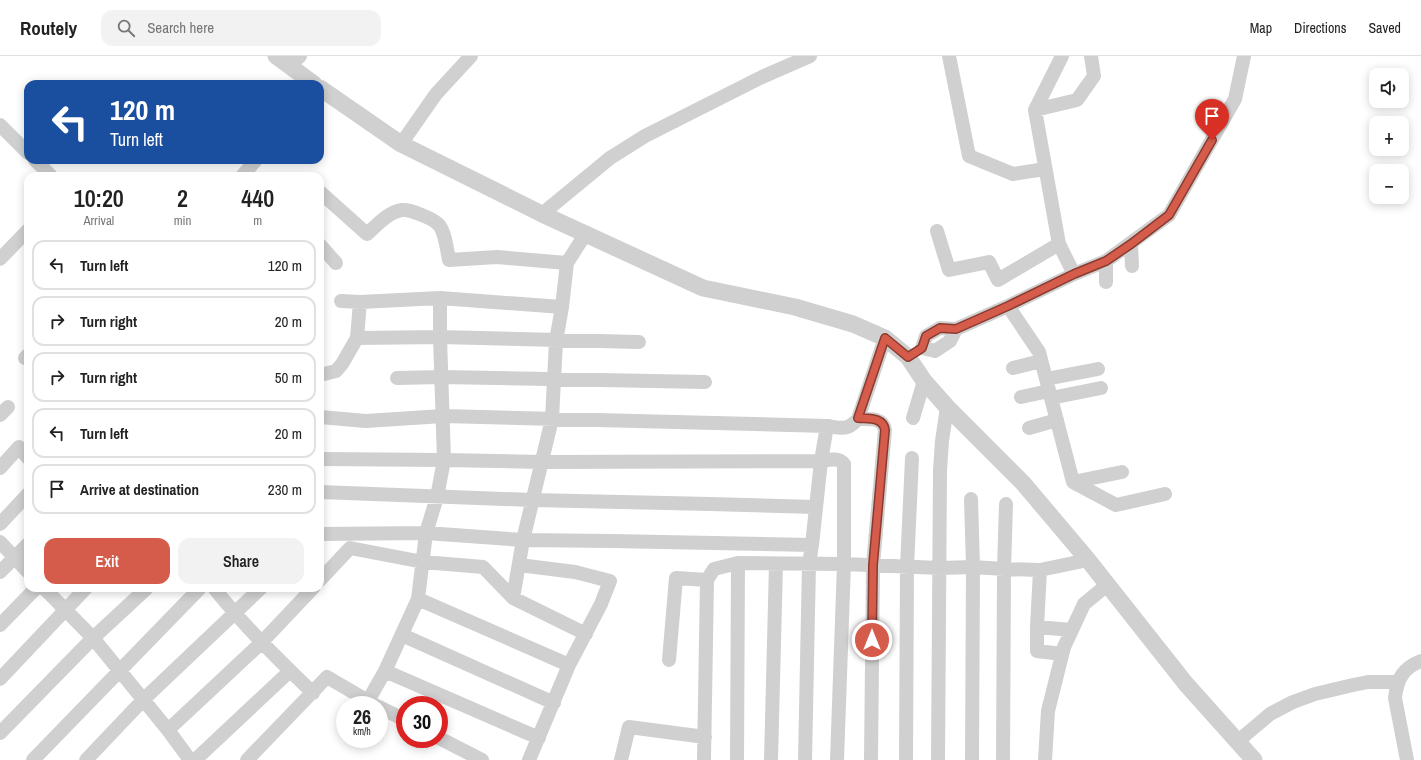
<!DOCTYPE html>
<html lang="en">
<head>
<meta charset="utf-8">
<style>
  :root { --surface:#fff; --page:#f2f2f2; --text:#222; --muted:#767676; --line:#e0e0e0; --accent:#d55b4a }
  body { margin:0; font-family:"Archivo Narrow",sans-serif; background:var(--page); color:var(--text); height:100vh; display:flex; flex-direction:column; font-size:15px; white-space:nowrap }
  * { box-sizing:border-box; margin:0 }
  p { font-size:13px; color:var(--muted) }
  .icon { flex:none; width:22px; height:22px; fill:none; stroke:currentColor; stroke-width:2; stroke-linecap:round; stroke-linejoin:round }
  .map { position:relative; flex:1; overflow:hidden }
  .details { position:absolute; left:24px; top:116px; width:300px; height:420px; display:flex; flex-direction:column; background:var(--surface); border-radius:12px; box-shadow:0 2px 10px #0003 }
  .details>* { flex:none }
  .top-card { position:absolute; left:24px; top:24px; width:300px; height:84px; border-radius:12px; box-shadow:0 2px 10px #0003; background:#1a4fa0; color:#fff; overflow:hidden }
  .controls { position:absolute; left:1369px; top:12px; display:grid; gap:8px }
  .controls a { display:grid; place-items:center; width:40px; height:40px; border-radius:8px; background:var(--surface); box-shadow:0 2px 10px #0003; font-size:20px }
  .speed { position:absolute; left:336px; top:640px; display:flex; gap:8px; font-size:20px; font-weight:700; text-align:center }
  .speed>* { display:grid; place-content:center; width:52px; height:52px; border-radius:50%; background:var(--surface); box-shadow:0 2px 10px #0003; line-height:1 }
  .speed small { font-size:10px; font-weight:400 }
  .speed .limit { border:6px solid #d22; background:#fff; color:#111 }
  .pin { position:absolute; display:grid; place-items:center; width:34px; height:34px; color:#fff; margin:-41px -17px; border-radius:50% 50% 50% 0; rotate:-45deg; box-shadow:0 0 4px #0007 }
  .pin .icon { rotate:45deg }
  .me { position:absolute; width:44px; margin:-22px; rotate:0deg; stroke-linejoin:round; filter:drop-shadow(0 0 3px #0008) }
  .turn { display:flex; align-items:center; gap:14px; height:84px; padding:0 20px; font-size:18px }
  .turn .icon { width:52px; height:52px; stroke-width:2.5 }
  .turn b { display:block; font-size:28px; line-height:34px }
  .eta { display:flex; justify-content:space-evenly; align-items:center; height:68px; text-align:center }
  .eta b { font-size:24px; font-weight:600; line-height:28px }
  .cta { display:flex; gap:8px; margin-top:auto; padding:8px 20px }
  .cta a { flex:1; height:46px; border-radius:12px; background:var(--accent); color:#fff; font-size:16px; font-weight:600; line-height:46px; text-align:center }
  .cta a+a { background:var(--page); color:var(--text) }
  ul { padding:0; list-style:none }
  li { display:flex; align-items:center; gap:12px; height:50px; margin:0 8px 6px; padding:0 12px; border:2px solid var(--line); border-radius:12px }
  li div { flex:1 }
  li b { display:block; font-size:15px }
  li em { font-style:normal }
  header { display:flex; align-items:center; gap:24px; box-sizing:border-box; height:56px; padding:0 20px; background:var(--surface); border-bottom:1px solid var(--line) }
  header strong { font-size:19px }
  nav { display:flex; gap:22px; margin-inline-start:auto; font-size:14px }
  .search { width:280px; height:36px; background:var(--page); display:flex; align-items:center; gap:10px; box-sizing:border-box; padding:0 14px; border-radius:12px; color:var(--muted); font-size:15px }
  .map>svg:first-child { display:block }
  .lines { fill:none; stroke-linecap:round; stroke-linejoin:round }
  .minor { stroke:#d0d0d0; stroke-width:14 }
  .tertiary { stroke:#d0d0d0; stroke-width:17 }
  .route-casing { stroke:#8a3b30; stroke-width:10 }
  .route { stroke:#d55b4a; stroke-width:7 }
</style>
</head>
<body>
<header>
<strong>Routely</strong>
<div class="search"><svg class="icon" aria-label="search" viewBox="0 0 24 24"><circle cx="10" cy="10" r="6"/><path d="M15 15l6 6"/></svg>Search here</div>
<nav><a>Map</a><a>Directions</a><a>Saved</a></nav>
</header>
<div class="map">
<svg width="1421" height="704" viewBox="0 0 1421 704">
  <rect width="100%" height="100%" fill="#fff"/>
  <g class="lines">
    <path class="minor" d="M949 0 969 100 1013 118 1045 113
      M1062 0 1035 54 1059 188 1074 218
      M289 10 300 0
      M1035 54 1077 44 1094 20 1091 0
      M0 69 28 97
      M401 88 436 38 471 0
      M35 104 51 120
      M242 120 256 104
      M320 136 367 178C377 169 388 156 402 154 410 153 434 163 439 169 445 176 447 194 449 204L497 201 567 207
      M542 158 610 102 645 80 762 21 810 0
      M937 175 949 214 989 206 998 224 1059 188
      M1131 188 1132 210
      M320 189 336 207
      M0 203 28 174
      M1106 205V226
      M360 246 440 242 562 251
      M1008 250 1039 296 1073 426 1116 449 1165 438
      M940 272 956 273 950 285 935 295 922 292 926 280Z
      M956 273 1008 250 1074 218 1106 205 1169 159 1235 43 1244 0
      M357 282 440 281 639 286
      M25 302 28 299
      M1013 312 1041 305
      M320 319 336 315 342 308 357 282 360 246 341 245
      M397 322 441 321 705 326
      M1046 323 1098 313
      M1021 341 1049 335
      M1051 342 1101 332
      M0 359 8 351
      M320 361 366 365 443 360 827 370
      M913 362 924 325
      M858 363C869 363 883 361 885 374L873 509 871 704
      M1029 372 1057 364
      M320 403 444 404 541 406 821 405C829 404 838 401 844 408V508L837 704
      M0 412 19 391 28 402
      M1073 426 1122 416
      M320 436 532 444 710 448 815 451
      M971 443 973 511 972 704
      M1006 448 1004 513 1040 514 1088 504
      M0 468 28 438
      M320 478 426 477 523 484 612 485 812 489
      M0 486 28 516
      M519 509 575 516 610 525 601 548 569 609 529 704
      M1040 514 1037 571V595L1062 598
      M0 516 28 488
      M320 524 350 492 423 506 483 511 513 542 586 578
      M44 532 93 582 168 674 190 704
      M214 532C244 570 278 603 313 637
      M513 542 523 484 552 363 556 285 562 251 567 207 586 177
      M418 543 569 609
      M0 569 36 532
      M1037 571 1072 574
      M402 579 554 647
      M669 604 676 522 707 524 714 513 738 507 844 508 940 512 973 511 1004 513 1003 704
      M385 615 539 682
      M0 623 86 532
      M368 645 385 615 418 543 426 477 437 441 444 404 440 281V242
      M379 651 405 664
      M168 674 261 587 313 532
      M0 677 93 582 147 532
      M439 682 482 704
      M1237 686 1270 658 1293 646 1315 638 1353 629 1368 626H1398
      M33 704 200 532
      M86 704 144 643 261 532
      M195 704 290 615
      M247 704 327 621 375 649
      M621 704 629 671 705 681
      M704 704 707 524
      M737 704 738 507
      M771 704 776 508
      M805 704 809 508 812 489 821 405 827 370C842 372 847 375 858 363L885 282
      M906 704 907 511 912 402
      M938 704 940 414 942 385 947 351
      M1045 704 1048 655 1064 591 1084 548 1107 529
      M1407 704 1395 642C1397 623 1403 612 1421 605"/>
    <path class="tertiary" d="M276 0 314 28
      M320 32 401 88 542 158 703 232 795 251 853 268 885 282 908 301 924 325 947 351 1023 427 1088 504 1186 628 1254 704"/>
  </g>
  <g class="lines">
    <g class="route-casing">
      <path id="route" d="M872 584 873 509 885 374C883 361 869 363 858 362L885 282 908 301 922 292 926 280 940 272 956 273 1008 250 1074 218 1106 205 1131 188 1169 159 1212 84"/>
    </g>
    <use href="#route" class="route"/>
  </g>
</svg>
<div class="controls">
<a><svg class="icon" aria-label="sound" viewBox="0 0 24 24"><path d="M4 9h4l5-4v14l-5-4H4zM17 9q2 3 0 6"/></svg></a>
<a>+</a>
<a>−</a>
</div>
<div class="speed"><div>26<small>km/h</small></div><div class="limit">30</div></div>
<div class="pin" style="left:1212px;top:84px;background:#d93025"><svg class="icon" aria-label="arrive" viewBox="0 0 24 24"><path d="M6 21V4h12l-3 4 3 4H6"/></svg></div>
<svg class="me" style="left:872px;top:584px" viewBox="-20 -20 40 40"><circle r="17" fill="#d55b4a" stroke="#fff" stroke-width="3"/><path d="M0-11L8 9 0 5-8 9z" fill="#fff"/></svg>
<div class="top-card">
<div class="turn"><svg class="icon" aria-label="left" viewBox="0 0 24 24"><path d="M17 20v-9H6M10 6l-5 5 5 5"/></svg><div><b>120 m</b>Turn left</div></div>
</div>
<section class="details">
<div class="eta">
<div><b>10:20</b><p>Arrival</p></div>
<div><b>2</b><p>min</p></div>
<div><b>440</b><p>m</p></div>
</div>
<ul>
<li><svg class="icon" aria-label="left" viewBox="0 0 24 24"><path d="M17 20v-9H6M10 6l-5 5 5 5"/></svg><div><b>Turn left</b></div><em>120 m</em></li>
<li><svg class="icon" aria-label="right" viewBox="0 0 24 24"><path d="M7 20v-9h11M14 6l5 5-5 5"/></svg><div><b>Turn right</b></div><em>20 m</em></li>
<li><svg class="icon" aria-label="right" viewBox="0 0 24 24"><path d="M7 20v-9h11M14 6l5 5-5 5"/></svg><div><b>Turn right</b></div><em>50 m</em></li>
<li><svg class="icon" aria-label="left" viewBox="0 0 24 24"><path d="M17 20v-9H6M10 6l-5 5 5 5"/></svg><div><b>Turn left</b></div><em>20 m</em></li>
<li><svg class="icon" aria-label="arrive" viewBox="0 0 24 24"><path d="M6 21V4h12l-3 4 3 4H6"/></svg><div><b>Arrive at destination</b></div><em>230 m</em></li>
</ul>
<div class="cta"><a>Exit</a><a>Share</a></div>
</section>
</div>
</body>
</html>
